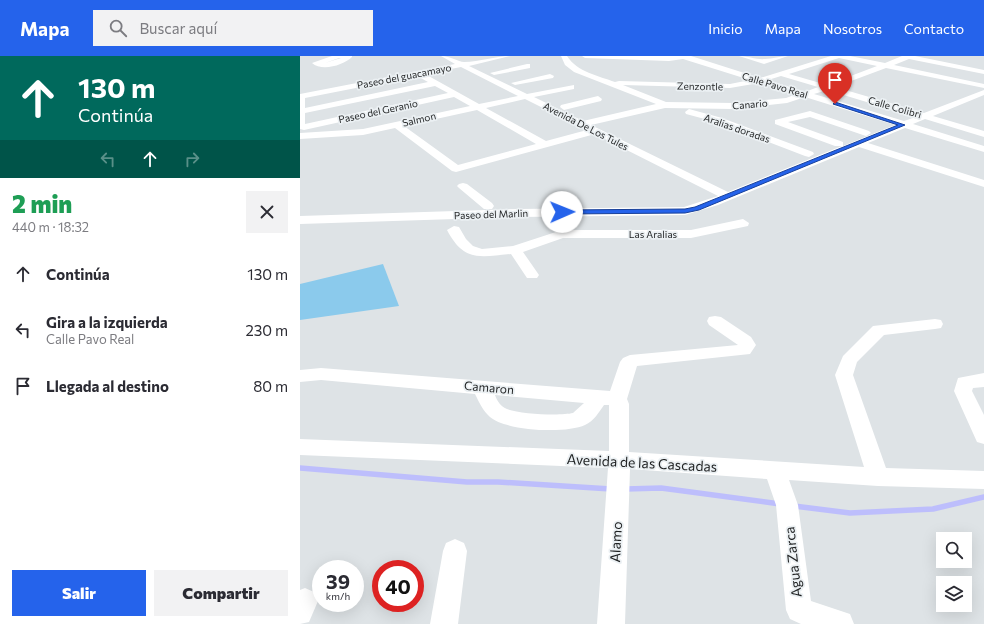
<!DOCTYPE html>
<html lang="es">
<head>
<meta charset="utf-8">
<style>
  :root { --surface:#fff; --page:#f2f2f3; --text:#2b2b33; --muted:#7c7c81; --accent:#2563eb }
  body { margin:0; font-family:Commissioner,sans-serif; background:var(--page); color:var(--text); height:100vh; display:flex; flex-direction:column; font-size:15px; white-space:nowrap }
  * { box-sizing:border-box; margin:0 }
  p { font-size:13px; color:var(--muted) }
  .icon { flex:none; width:22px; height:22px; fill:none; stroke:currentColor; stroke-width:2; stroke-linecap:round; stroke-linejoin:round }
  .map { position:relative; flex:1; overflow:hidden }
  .panel { display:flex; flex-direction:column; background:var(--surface); width:300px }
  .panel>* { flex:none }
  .hud { background:#00695c; color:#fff; overflow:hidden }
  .controls { position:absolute; left:636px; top:476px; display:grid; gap:8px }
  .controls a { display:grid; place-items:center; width:36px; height:36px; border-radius:0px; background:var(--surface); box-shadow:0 4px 16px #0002; font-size:20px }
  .speed { position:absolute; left:12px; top:504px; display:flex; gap:8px; font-size:20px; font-weight:700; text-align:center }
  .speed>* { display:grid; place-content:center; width:52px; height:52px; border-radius:50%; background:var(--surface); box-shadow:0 4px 16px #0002; line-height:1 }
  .speed small { font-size:10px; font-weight:400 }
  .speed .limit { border:6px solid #d22; background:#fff; color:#111 }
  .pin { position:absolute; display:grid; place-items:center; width:34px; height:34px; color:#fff; margin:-41px -17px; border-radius:50% 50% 50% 0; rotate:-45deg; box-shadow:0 0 4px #0007 }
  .pin .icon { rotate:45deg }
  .me { position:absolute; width:44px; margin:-22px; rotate:89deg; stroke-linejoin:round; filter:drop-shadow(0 0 3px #0008) }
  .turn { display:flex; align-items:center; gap:14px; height:84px; padding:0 12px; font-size:18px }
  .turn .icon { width:52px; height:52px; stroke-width:2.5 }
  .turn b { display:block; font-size:28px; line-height:34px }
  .lanes { display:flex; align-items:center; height:38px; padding:0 12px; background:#0003; justify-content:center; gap:20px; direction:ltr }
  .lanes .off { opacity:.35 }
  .round { display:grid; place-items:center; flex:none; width:42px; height:42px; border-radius:0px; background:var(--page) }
  .overview { display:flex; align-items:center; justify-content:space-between; height:68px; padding:0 12px }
  h1 { font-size:24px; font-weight:800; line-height:30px; color:#1e9e55 }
  .cta { display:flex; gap:8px; margin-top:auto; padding:8px 12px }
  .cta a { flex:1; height:46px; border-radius:0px; background:var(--accent); color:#fff; font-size:16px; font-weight:800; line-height:46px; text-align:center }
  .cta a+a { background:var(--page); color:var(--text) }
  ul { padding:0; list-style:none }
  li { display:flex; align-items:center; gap:12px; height:56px; padding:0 12px }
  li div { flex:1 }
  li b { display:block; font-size:15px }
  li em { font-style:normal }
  header { display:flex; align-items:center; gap:24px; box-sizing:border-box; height:56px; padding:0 20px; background:var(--accent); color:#fff }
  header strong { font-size:19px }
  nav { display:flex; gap:22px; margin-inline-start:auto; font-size:14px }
  .search { width:280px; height:36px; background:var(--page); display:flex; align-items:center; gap:10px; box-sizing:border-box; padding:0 14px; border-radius:0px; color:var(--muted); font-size:15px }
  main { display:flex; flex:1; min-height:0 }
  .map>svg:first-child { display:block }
  .green { fill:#8bcaec }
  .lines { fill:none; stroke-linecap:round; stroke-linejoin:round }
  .stream { stroke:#bdbefc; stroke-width:5.5 }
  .minor { fill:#fff; fill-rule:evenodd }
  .route { fill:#2563eb; stroke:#184099 }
  .labels { text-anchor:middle; stroke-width:3.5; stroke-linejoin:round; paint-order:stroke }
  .far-street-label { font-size:10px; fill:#1f2122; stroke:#ebf0f3 }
  .street-label { font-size:12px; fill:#1f2122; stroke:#ebf0f3 }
  .near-street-label { font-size:14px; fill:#1f2122; stroke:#ebf0f3 }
</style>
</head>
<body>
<header>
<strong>Mapa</strong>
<div class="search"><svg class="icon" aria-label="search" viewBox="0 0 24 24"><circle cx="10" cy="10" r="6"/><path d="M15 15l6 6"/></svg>Buscar aquí</div>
<nav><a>Inicio</a><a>Mapa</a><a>Nosotros</a><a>Contacto</a></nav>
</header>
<main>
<section class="panel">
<div class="hud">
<div class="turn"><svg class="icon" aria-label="ahead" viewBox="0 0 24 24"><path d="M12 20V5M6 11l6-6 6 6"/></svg><div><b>130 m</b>Continúa</div></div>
<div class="lanes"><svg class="icon off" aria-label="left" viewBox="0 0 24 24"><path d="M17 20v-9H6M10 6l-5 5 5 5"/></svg><svg class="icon" aria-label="ahead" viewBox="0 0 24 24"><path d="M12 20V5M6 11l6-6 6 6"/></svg><svg class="icon off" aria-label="right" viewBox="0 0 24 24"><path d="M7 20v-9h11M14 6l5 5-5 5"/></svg></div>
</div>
<div class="overview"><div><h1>2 min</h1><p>440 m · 18:32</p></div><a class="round"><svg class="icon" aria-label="close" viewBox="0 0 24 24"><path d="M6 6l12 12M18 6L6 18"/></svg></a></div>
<ul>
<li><svg class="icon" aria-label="ahead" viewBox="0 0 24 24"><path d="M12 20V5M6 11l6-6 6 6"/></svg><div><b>Continúa</b></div><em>130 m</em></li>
<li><svg class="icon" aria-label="left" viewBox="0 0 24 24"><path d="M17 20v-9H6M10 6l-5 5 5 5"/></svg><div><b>Gira a la izquierda</b><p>Calle Pavo Real</p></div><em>230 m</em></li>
<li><svg class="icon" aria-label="arrive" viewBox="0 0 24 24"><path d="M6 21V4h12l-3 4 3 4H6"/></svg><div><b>Llegada al destino</b></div><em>80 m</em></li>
</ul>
<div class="cta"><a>Salir</a><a>Compartir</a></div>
</section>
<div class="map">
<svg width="684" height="568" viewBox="0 0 684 568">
  <rect width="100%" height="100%" fill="#dee3e6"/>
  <path class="green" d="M83 208 99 250 0 264V228Z"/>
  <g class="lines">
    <path class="stream" d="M0 412 167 426H198L311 433
      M326 433 361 432 480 448
      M494 450 550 457 633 453 684 441"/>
    <path class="minor" d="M32 0H52V1C44 9 22 16 12 7ZM41 2 25 7 39 2Z
      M141 0C151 0 158 6 164 6 180 6 195 0 210 0L169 10 227 38 274 29V33L234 41 283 65 356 48 274 16 265 9 261 0H267C277 16 299 20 315 26L319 25 430 28 450 24 383 3 369 5 285 2 282 0H391L460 22 531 0H550L585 7 602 0H615L684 14V18L609 3 594 9 684 28V32L586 12 535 31 624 57 684 34V39L633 60 684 75V81L625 63 613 68 684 90V96L605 72 568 87 684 124V131L559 91 418 149 385 159 219 161 0 168V160L219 153 384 151 418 140 295 78 156 116 152 115 95 72 63 79 0 83V77L63 73 170 50 154 41 4 74 0 73V38L155 8ZM539 2 577 10 527 29 489 18ZM161 11 218 40 179 48 125 18ZM117 20 128 26 5 52V42ZM481 20 518 31 505 36 468 24ZM459 27 497 38 486 42 433 47 366 46 323 29 430 32ZM135 30 148 37 5 68V57ZM527 34 616 61 604 65 514 38ZM505 41 595 69 543 90V86L488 66 510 61 563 79 566 80 571 77 569 75 510 55 475 64V68L535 90H542L428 136 291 69 365 52 433 53 487 47ZM225 43 287 74 246 85 186 52ZM177 54 236 88 158 109 104 70Z
      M439 0C447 0 458 4 465 3 473 3 480 0 488 0L464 8Z
      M227 8H230V12L194 19 190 17Z
      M250 18 254 20 253 22 215 29 211 27Z
      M298 40 302 43 301 45 264 54 260 51 261 49Z
      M389 53 422 62 513 96 514 98 509 101 505 100 416 66 386 58 385 56Z
      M163 127 167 128 192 147 194 150 192 153H184L159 132 157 130 159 128Z
      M443 163 449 167 448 170 391 182H263L223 196 239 219 237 222H227L211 198C179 201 164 206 147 174L154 170 159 171 166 183 173 190 182 193 213 190 262 174H391Z
      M415 260 421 261 451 281 456 289 450 298 337 310 327 343 329 348V396L564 411 535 319 543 300 573 270 635 263 641 264 643 268 641 272 635 273 584 279 557 306 553 319 586 412 684 415V433L578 430 489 424 498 449 511 545 550 558 554 568H501L490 563 486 554 476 449 467 423 330 413 325 568H297L308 412 0 399V383L309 395V349H304C299 356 294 365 285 369 266 378 206 375 190 361 183 355 179 346 175 338L21 324 0 326V314L21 312 310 335 320 306 323 302 330 299 438 289 409 269 407 265 409 261ZM195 339 284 347 273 357C260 360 219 358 207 353 201 351 197 345 195 339Z
      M684 317V331L673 332 672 335 684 359V388L677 386 654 335 658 322Z
      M155 483 164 487 167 495 158 568H130L143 495 146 487Z
      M5 532 14 536 18 545 9 566 0 568V534Z"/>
  </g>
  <path class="route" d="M535 46 605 69 399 154 385 157 262 158 259 156 262 154 385 153 395 151 598 69 533 48Z"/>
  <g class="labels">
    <g class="far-street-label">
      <text transform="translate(104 20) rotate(-11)" y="4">Paseo del guacamayo</text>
      <text transform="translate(475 29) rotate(17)" y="4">Calle Pavo Real</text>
      <text transform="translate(400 30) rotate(1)" y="4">Zenzontle</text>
      <text transform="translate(450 48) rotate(-5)" y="4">Canario</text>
      <text transform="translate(595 51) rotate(16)" y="4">Calle Colibri</text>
      <text transform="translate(78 55) rotate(-12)" y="4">Paseo del Geranio</text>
      <text transform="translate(119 63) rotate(-13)" y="4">Salmon</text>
      <text transform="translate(286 70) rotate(27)" y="4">Avenida De Los Tules</text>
      <text transform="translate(437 72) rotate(19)" y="4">Aralias doradas</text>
      <text transform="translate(191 158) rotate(-2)" y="4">Paseo del Marlin</text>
      <text x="353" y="182">Las Aralias</text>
    </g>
    <g class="street-label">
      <text transform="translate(189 332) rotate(5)" y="4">Camaron</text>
    </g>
    <g class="near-street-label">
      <text transform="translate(342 407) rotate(3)" y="5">Avenida de las Cascadas</text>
      <text transform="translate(316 486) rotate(-87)" y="5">Alamo</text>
      <text transform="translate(493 506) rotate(-96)" y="5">Agua Zarca</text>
    </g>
  </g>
</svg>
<div class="controls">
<a><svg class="icon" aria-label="search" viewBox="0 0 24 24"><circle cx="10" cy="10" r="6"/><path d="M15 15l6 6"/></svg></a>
<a><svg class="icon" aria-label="layers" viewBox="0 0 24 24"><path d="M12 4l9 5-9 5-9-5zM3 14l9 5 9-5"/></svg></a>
</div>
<div class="speed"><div>39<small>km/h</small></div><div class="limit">40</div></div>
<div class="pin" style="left:535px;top:48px;background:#d93025"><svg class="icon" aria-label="arrive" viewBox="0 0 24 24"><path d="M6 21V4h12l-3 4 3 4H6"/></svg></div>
<svg class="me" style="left:262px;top:156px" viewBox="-20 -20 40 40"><circle r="19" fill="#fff"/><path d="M0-13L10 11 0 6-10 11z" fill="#2563eb"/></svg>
</div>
</main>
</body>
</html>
